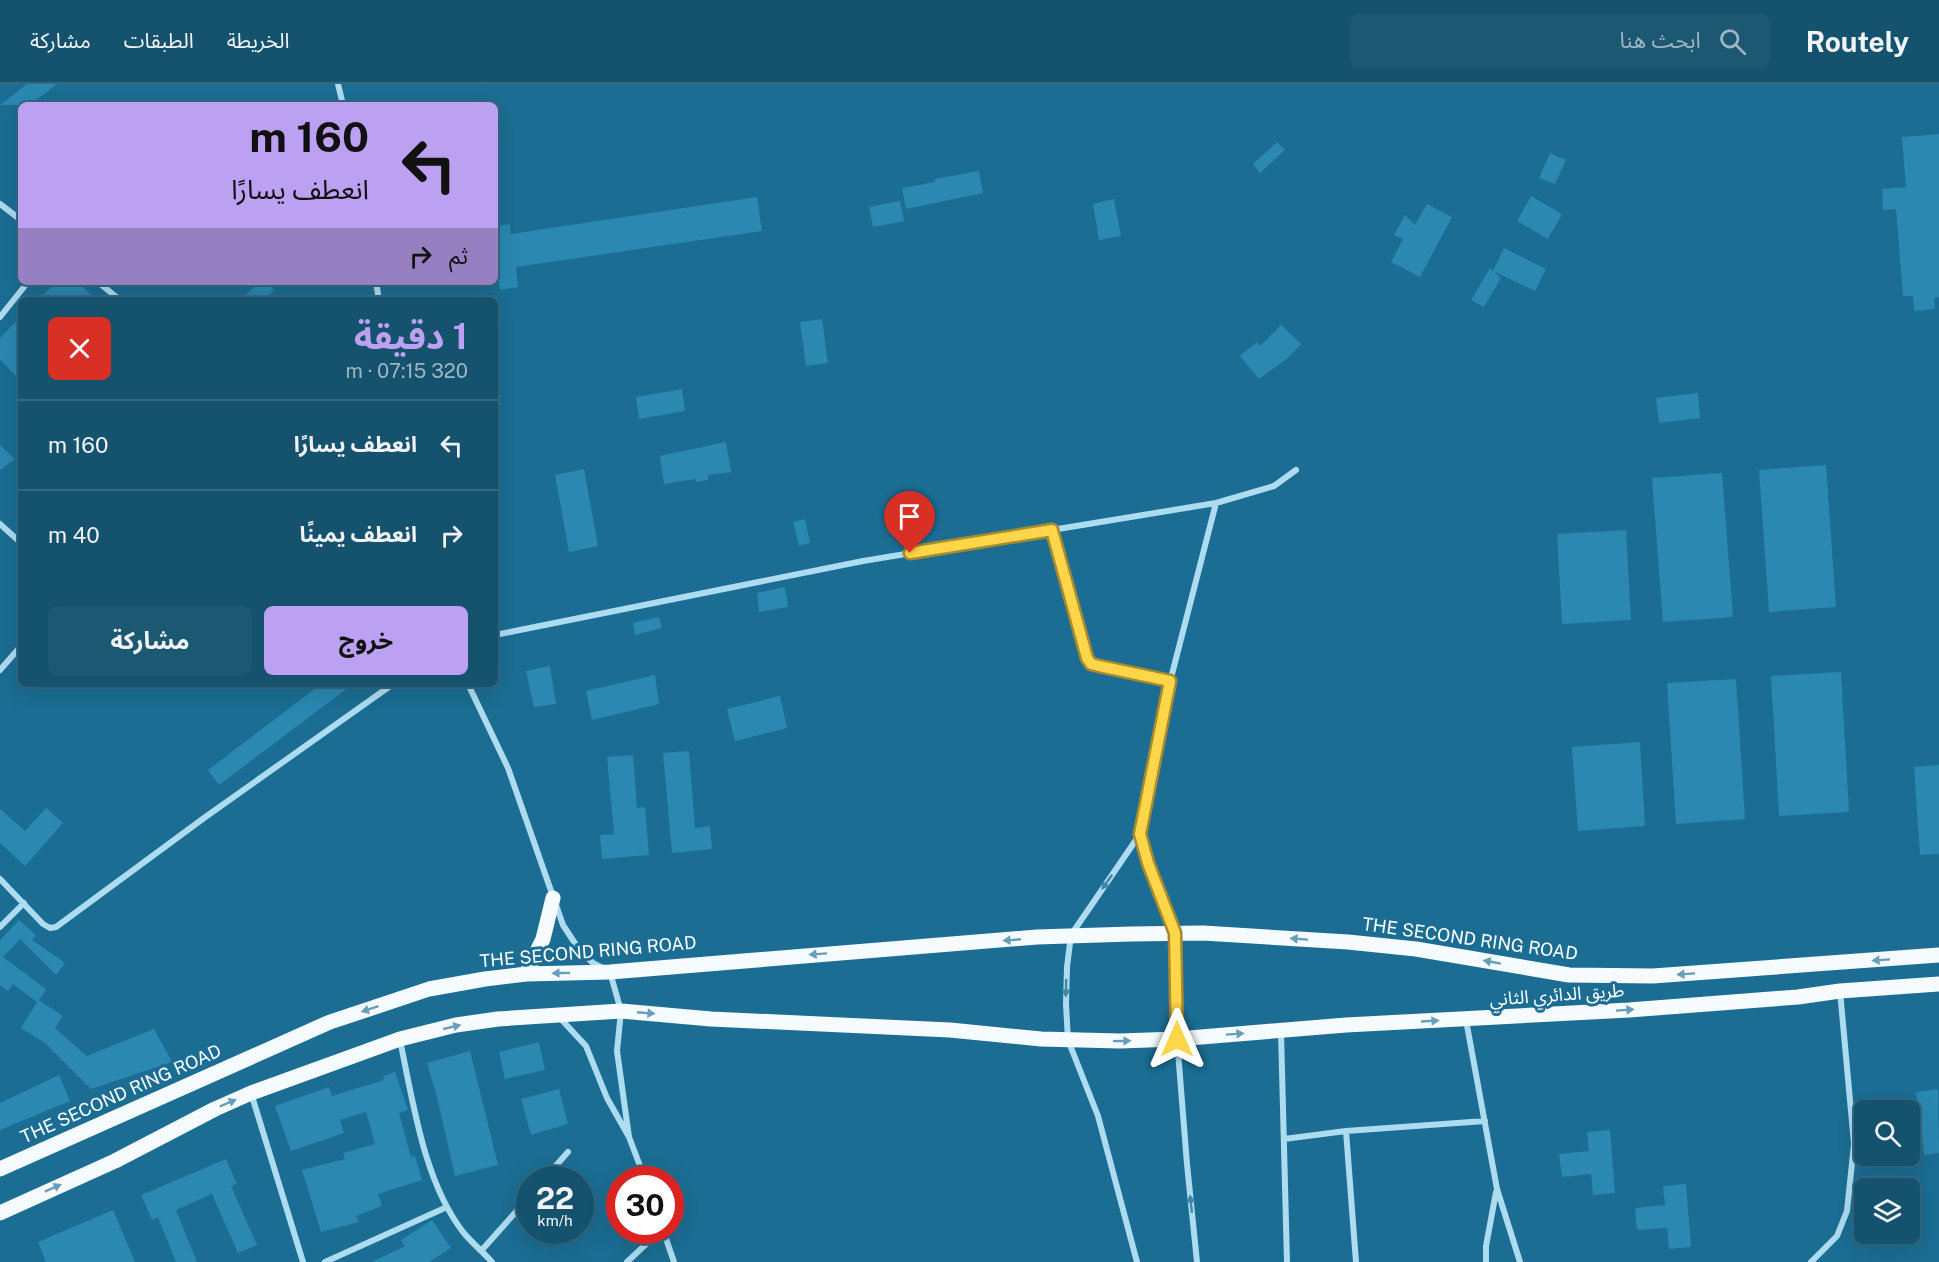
<!DOCTYPE html>
<html lang="ar">
<head>
<meta charset="utf-8">
<style>
  :root { --surface:#14526e; --page:#1d5873; --text:#f1f3f6; --muted:#9db6c2; --line:#336981; --accent:#bca0f2 }
  body { margin:0; font-family:"Public Sans","Noto Sans Arabic",sans-serif; background:var(--page); color:var(--text); direction:rtl; height:100vh; display:flex; flex-direction:column; font-size:22px; white-space:nowrap }
  * { box-sizing:border-box; margin:0 }
  p { font-size:20px; color:var(--muted) }
  .icon { flex:none; width:33px; height:33px; fill:none; stroke:currentColor; stroke-width:2; stroke-linecap:round; stroke-linejoin:round }
  .map { position:relative; flex:1; overflow:hidden; direction:ltr }
  .sheet { position:absolute; left:18px; top:213px; width:480px; height:390px; display:flex; flex-direction:column; background:var(--surface); border-radius:9px; box-shadow:0 6px 24px #0002,0 0 0 2px var(--line); direction:rtl }
  .sheet>* { flex:none }
  .banner { position:absolute; left:18px; top:18px; width:480px; height:183px; border-radius:9px; box-shadow:0 6px 24px #0002,0 0 0 2px var(--line); direction:rtl; background:#bca0f2; color:#111; overflow:hidden }
  .controls { position:absolute; left:1854px; top:1016px; display:grid; gap:12px }
  .controls a { display:grid; place-items:center; width:66px; height:66px; border-radius:9px; background:var(--surface); box-shadow:0 6px 24px #0002,0 0 0 2px var(--line); font-size:30px }
  .speed { position:absolute; left:516px; top:1082px; display:flex; gap:12px; font-size:30px; font-weight:700; text-align:center }
  .speed>* { display:grid; place-content:center; width:78px; height:78px; border-radius:50%; background:var(--surface); box-shadow:0 6px 24px #0002,0 0 0 2px var(--line); line-height:1 }
  .speed small { font-size:15px; font-weight:400 }
  .speed .limit { border:9px solid #d22; background:#fff; color:#111 }
  .pin { position:absolute; display:grid; place-items:center; width:51px; height:51px; color:#fff; margin:-62px -26px; border-radius:50% 50% 50% 0; rotate:-45deg; box-shadow:0 0 6px #0007 }
  .pin .icon { rotate:45deg }
  .me { position:absolute; width:66px; margin:-33px; rotate:0deg; stroke-linejoin:round; filter:drop-shadow(0 0 4px #0008) }
  .turn { display:flex; align-items:center; gap:21px; height:126px; padding:0 30px; font-size:27px }
  .turn .icon { width:78px; height:78px; stroke-width:2.5 }
  .turn b { display:block; font-size:42px; line-height:51px }
  .then { display:flex; align-items:center; height:57px; padding:0 30px; background:#0003; gap:12px; font-size:22px }
  .round { display:grid; place-items:center; flex:none; width:63px; height:63px; border-radius:9px; background:var(--page) }
  .overview { display:flex; align-items:center; justify-content:space-between; height:102px; padding:0 30px }
  h1 { font-size:36px; font-weight:700; line-height:45px; color:var(--accent) }
  .primary-button { display:flex; gap:12px; margin-top:auto; padding:12px 30px }
  .primary-button a { flex:1; height:69px; border-radius:9px; background:var(--accent); color:#111; font-size:24px; font-weight:700; line-height:69px; text-align:center }
  .primary-button a+a { background:var(--page); color:var(--text) }
  ul { padding:0; list-style:none }
  li { display:flex; align-items:center; gap:18px; height:90px; padding:0 30px; border-top:2px solid var(--line) }
  li div { flex:1 }
  li b { display:block; font-size:22px }
  li em { font-style:normal }
  header { display:flex; align-items:center; gap:36px; box-sizing:border-box; height:84px; padding:0 30px; background:var(--surface); border-bottom:2px solid var(--line) }
  header strong { font-size:28px }
  nav { display:flex; gap:33px; margin-inline-start:auto; font-size:21px }
  .search { width:420px; height:54px; background:var(--page); display:flex; align-items:center; gap:15px; box-sizing:border-box; padding:0 21px; border-radius:9px; color:var(--muted); font-size:22px }
  .map>svg:first-child { display:block }
  .building { fill:#2a88b1 }
  .lines { fill:none; stroke-linecap:round; stroke-linejoin:round }
  .street { stroke:#addbef; stroke-width:6 }
  .primary { stroke:#f5fbff; stroke-width:15 }
  .oneway { fill:#4088aa }
  .oneway2 { fill:#679fb9 }
  .route-casing { stroke:#a68a30; stroke-width:15 }
  .route { stroke:#ffd54a; stroke-width:10 }
  .labels { text-anchor:middle; stroke-width:6; stroke-linejoin:round; paint-order:stroke }
  .street-label { font-size:18px; fill:#fff; stroke:#1b6d93 }
</style>
</head>
<body>
<header>
<strong>Routely</strong>
<div class="search"><svg class="icon" aria-label="search" viewBox="0 0 24 24"><circle cx="10" cy="10" r="6"/><path d="M15 15l6 6"/></svg>ابحث هنا</div>
<nav><a>الخريطة</a><a>الطبقات</a><a>مشاركة</a></nav>
</header>
<div class="map">
<svg width="1939" height="1178" viewBox="0 0 1939 1178">
  <rect width="100%" height="100%" fill="#1b6d93"/>
  <path class="building" d="M27 0H57L30 21H0Z
    M1939 50V213L1934 214 1935 225 1914 227 1913 212H1903L1896 125 1883 126 1882 105 1906 103 1902 53Z
    M1277 58 1285 66 1260 89 1253 80Z
    M1550 69 1566 76 1555 100 1539 94Z
    M979 87 983 109 906 125 902 104 935 98V95Z
    M1531 112 1562 130 1548 155 1517 137Z
    M757 113 762 147 516 183 518 203 500 206 495 169 497 142 510 140 511 150Z
    M1114 115 1121 152 1099 156 1093 120Z
    M900 117 904 137 873 143 869 123Z
    M1427 120 1452 133 1420 193 1391 178 1403 155 1394 151 1405 131 1415 141Z
    M1504 164 1546 185 1535 207 1493 187Z
    M1490 184 1501 194 1484 223 1471 216Z
    M57 198H78L96 216H37Z
    M260 198H268L274 207 262 216H240Z
    M21 232V298L0 275V254Z
    M822 235 828 279 806 282 800 238Z
    M1281 241 1301 260 1288 274 1259 295 1240 272 1257 258 1260 262Z
    M682 305 685 327 639 335 636 313Z
    M1698 309 1700 334 1659 339 1656 314Z
    M726 358 731 388 708 391V396L696 398 695 395 664 400 660 372Z
    M0 361 15 375 0 386Z
    M1826 381 1836 523 1769 528 1759 386Z
    M584 385 598 462 569 468 555 391Z
    M1722 389 1733 533 1663 538 1652 394Z
    M805 435 810 459 799 462 793 438Z
    M1626 446 1631 536 1562 540 1557 450Z
    M785 503 788 523 759 528 757 509Z
    M659 533 662 544 635 551 633 539Z
    M550 582 556 620 534 623 526 587Z
    M1841 588 1849 728 1779 732 1771 592Z
    M655 591 659 620 592 636 586 607Z
    M1736 595 1745 735 1676 740 1667 599Z
    M321 600H353L219 701 208 686Z
    M780 612 787 644 735 657 727 625Z
    M1640 658 1645 742 1578 747 1572 663Z
    M689 667 695 744 710 742 712 765 672 769 663 669Z
    M633 671 637 724 645 723 649 771 602 775 600 751 614 750 607 673Z
    M1939 681V770L1920 771 1914 683Z
    M46 724 63 739 25 782 0 759V725L25 747Z
    M19 836 36 851 32 856 65 879 56 891 20 855 3 873 46 905 39 916 63 932 55 944 87 972 154 945 172 978 91 1005 45 959 21 944 37 918 13 900 8 907 0 901V856Z
    M539 958 545 986 505 995 499 968Z
    M470 967 498 1081 455 1092 437 1013 427 979Z
    M395 988 408 1026 399 1029 411 1073 415 1072 422 1096 378 1110 382 1122 356 1132 359 1138 321 1148 302 1086 345 1075 343 1069 375 1060 366 1028 340 1036 344 1049 291 1067 275 1022 329 1003 332 1012 384 996 383 992Z
    M59 991 70 1017 0 1046V1019Z
    M559 1005 568 1040 531 1051 521 1015Z
    M1938 1005 1939 1069 1924 1071 1922 1050 1910 1052V1028L1918 1027 1916 1008Z
    M1610 1046 1615 1109 1593 1111 1591 1090 1562 1093 1559 1070 1589 1067 1587 1048Z
    M226 1075 237 1100 231 1102 257 1161 238 1169 212 1110 176 1126 197 1178H176L158 1133 152 1136 141 1111Z
    M1686 1100 1691 1163 1669 1165 1667 1144 1637 1146 1635 1124 1665 1121 1663 1102Z
    M113 1126 135 1178H46L38 1158Z
    M432 1136 451 1164 429 1178H372L405 1162 401 1156Z"/>
  <g class="lines">
    <path class="street" d="M338 0 343 21
      M0 120 21 136
      M98 198 120 216
      M376 198 379 216
      M0 233 28 198
      M0 440 21 459
      M1052 446 1081 559C1085 571 1087 579 1099 582L1170 598
      M495 551 863 477 1216 419 1274 402 1296 386
      M0 586 21 562
      M468 600 508 684 563 841 580 867 593 879 610 888 621 927 617 967 629 1053
      M1140 750 1175 849 1177 955 1187 1080 1197 1178
      M0 795 43 840 50 844 56 843 204 734 393 600
      M0 843 24 819
      M559 933 586 962 607 1014 629 1053 645 1095
      M1466 936 1497 1105 1520 1178
      M1281 948 1287 1178
      M400 956C413 1018 424 1098 463 1148 472 1159 483 1168 492 1178
      M251 1009 303 1178
      M1346 1047 1356 1178
      M1284 1055 1346 1047 1485 1037
      M544 1095 568 1068
      M663 1146 674 1178
      M481 1167 530 1112
      M325 1178 447 1123
      M627 1178 661 1146
      M1137 1178 1098 1032 1068 956 1066 920 1067 883 1071 851 1140 750 1170 598 1216 419
      M1486 1178V1162L1496 1108
      M1811 1178 1837 1152 1847 1127 1854 1060 1840 907"/>
    <path class="primary" d="M526 890 543 855 553 814
      M0 1085 330 938 429 905 485 895 526 890 610 888 1037 853 1131 850 1203 849 1348 858 1416 865 1569 891 1653 892 1939 871
      M0 1129 115 1077 215 1025 251 1009 400 955 456 941 498 935 621 927 711 935 950 946 1041 955 1120 957 1177 955 1346 941 1629 926 1798 913 1840 907 1939 900"/>
  </g>
  <defs><path id="oneway-solid" d="M-6-.8H1V-3.2L6.5 0L1 3.2V.8H-6Z" transform="scale(1.5)"/></defs>
  <g class="oneway">
    <use href="#oneway-solid" transform="translate(1107 798) rotate(125)"/>
    <use href="#oneway-solid" transform="translate(1066 904) rotate(91)"/>
    <use href="#oneway-solid" transform="translate(1191 1120) rotate(-96)"/>
  </g>
  <g class="oneway2">
    <use href="#oneway-solid" transform="translate(1299 855) rotate(-176)"/>
    <use href="#oneway-solid" transform="translate(1012 856) rotate(175)"/>
    <use href="#oneway-solid" transform="translate(818 870) rotate(176)"/>
    <use href="#oneway-solid" transform="translate(1881 876) rotate(176)"/>
    <use href="#oneway-solid" transform="translate(1492 878) rotate(-170)"/>
    <use href="#oneway-solid" transform="translate(561 889) rotate(179)"/>
    <use href="#oneway-solid" transform="translate(1686 890) rotate(176)"/>
    <use href="#oneway-solid" transform="translate(370 925) rotate(162)"/>
    <use href="#oneway-solid" transform="translate(1625 926) rotate(-4)"/>
    <use href="#oneway-solid" transform="translate(646 929) rotate(5)"/>
    <use href="#oneway-solid" transform="translate(1430 937) rotate(-3)"/>
    <use href="#oneway-solid" transform="translate(452 943) rotate(-13)"/>
    <use href="#oneway-solid" transform="translate(1235 950) rotate(-4)"/>
    <use href="#oneway-solid" transform="translate(1122 957) rotate(-1)"/>
    <use href="#oneway-solid" transform="translate(228 1019) rotate(-23)"/>
    <use href="#oneway-solid" transform="translate(53 1104) rotate(-24)"/>
  </g>
  <g class="lines">
    <g class="route-casing">
      <path id="route" d="M910 469 1052 446 1087 574 1091 580 1099 582 1170 597 1140 750 1148 779 1175 849 1177 955"/>
    </g>
    <use href="#route" class="route"/>
  </g>
  <g class="labels">
    <g class="street-label">
      <text transform="translate(1470 855) rotate(8)" y="6">THE SECOND RING ROAD</text>
      <text transform="translate(588 868) rotate(-5)" y="6">THE SECOND RING ROAD</text>
      <text transform="translate(1557 911) rotate(-4)" y="6">طريق الدائري الثاني</text>
      <text transform="translate(121 1010) rotate(-24)" y="6">THE SECOND RING ROAD</text>
    </g>
  </g>
</svg>
<div class="controls">
<a><svg class="icon" aria-label="search" viewBox="0 0 24 24"><circle cx="10" cy="10" r="6"/><path d="M15 15l6 6"/></svg></a>
<a><svg class="icon" aria-label="layers" viewBox="0 0 24 24"><path d="M12 4l9 5-9 5-9-5zM3 14l9 5 9-5"/></svg></a>
</div>
<div class="speed"><div>22<small>km/h</small></div><div class="limit">30</div></div>
<div class="pin" style="left:910px;top:469px;background:#d93025"><svg class="icon" aria-label="arrive" viewBox="0 0 24 24"><path d="M6 21V4h12l-3 4 3 4H6"/></svg></div>
<svg class="me" style="left:1177px;top:955px" viewBox="-20 -20 40 40"><path d="M0-17L14 15 0 8-14 15z" fill="#ffd54a" stroke="#fff" stroke-width="4"/></svg>
<div class="banner">
<div class="turn"><svg class="icon" aria-label="left" viewBox="0 0 24 24"><path d="M17 20v-9H6M10 6l-5 5 5 5"/></svg><div><b>160 m</b>انعطف يسارًا</div></div>
<div class="then">ثم<svg class="icon" aria-label="right" viewBox="0 0 24 24"><path d="M7 20v-9h11M14 6l5 5-5 5"/></svg></div>
</div>
<section class="sheet">
<div class="overview"><div><h1>1 دقيقة</h1><p>320 m · 07:15</p></div><a class="round" style="background:#d93025;color:#fff"><svg class="icon" aria-label="close" viewBox="0 0 24 24"><path d="M6 6l12 12M18 6L6 18"/></svg></a></div>
<ul>
<li><svg class="icon" aria-label="left" viewBox="0 0 24 24"><path d="M17 20v-9H6M10 6l-5 5 5 5"/></svg><div><b>انعطف يسارًا</b></div><em>160 m</em></li>
<li><svg class="icon" aria-label="right" viewBox="0 0 24 24"><path d="M7 20v-9h11M14 6l5 5-5 5"/></svg><div><b>انعطف يمينًا</b></div><em>40 m</em></li>
</ul>
<div class="primary-button"><a>خروج</a><a>مشاركة</a></div>
</section>
</div>
</body>
</html>
